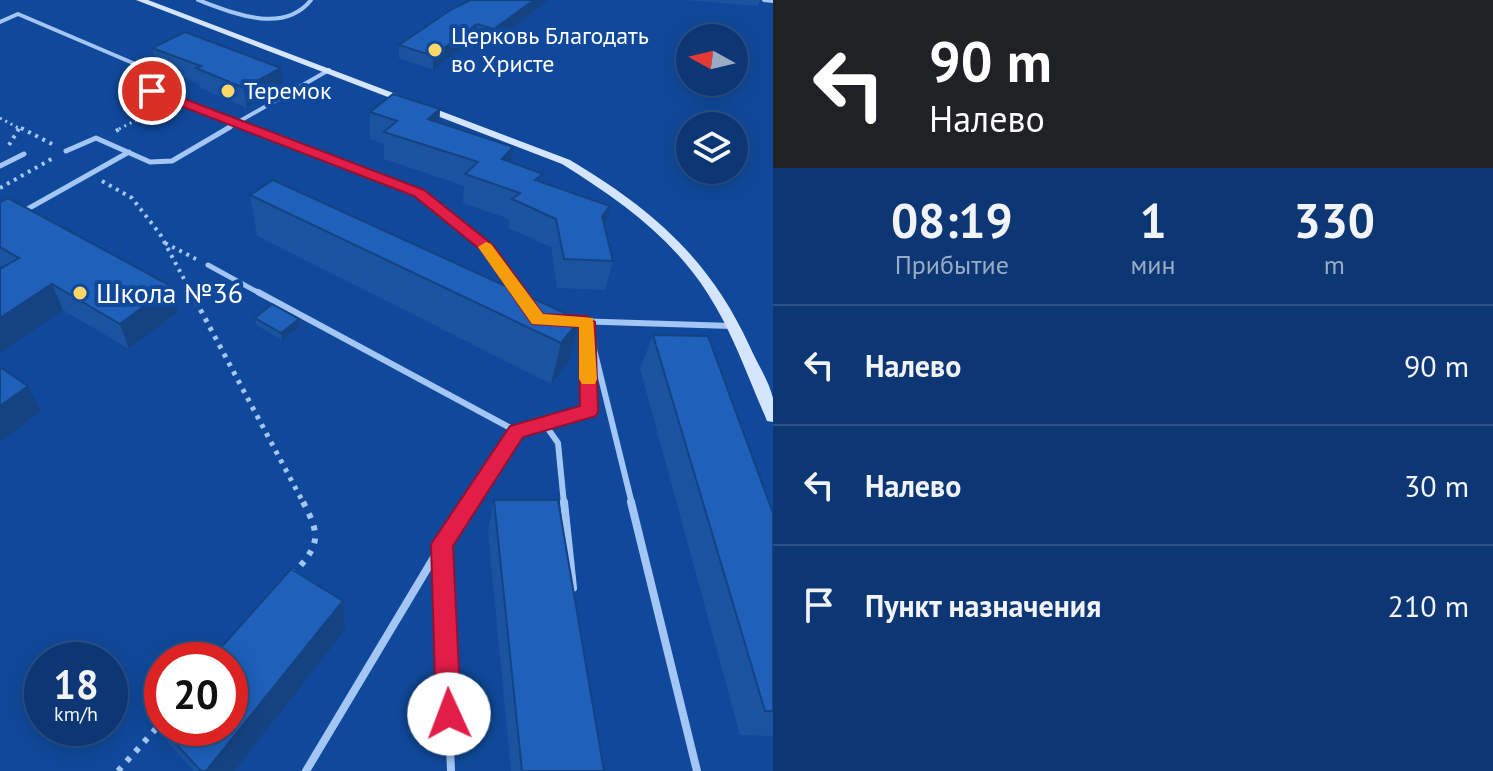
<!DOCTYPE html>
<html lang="ru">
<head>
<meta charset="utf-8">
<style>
  :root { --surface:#0c3774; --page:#153f79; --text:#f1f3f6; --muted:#9aacc5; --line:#2c5186 }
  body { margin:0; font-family:"PT Sans",sans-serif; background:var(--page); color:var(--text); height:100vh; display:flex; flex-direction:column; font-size:30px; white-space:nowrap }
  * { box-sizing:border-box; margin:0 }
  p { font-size:26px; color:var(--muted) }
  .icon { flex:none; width:44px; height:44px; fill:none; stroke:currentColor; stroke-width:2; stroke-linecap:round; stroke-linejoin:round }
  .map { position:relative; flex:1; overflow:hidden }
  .details { display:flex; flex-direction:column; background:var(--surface); width:720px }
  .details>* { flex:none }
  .guide { background:#202124; color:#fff; overflow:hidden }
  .needle { width:52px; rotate:278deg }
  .tools { position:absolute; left:676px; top:24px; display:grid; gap:16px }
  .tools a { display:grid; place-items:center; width:72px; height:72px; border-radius:50%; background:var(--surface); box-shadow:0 4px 20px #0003,0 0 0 2px var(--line); font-size:40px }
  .speed { position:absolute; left:24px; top:642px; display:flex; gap:16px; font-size:40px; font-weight:700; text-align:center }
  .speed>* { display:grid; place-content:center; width:104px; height:104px; border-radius:50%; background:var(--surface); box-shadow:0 4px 20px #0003,0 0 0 2px var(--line); line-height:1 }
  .speed small { font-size:20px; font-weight:400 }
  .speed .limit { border:12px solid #d22; background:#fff; color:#111 }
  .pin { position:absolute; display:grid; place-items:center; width:68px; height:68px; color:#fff; margin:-34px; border:4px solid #fff; border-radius:50%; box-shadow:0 2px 8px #0007 }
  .me { position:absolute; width:88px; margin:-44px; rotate:358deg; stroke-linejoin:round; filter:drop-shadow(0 0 6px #0008) }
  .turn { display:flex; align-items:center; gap:28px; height:168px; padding:0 24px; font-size:36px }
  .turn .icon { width:104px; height:104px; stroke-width:2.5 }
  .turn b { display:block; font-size:56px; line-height:68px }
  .eta { display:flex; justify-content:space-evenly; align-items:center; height:136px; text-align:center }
  .eta b { font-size:48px; font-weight:800; line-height:56px }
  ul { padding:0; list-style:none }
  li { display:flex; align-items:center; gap:24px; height:120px; padding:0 24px; border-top:2px solid var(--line) }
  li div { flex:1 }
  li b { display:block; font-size:30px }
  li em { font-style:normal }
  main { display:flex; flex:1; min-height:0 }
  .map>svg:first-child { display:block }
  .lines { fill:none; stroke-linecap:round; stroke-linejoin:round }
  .path-far3 { stroke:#a4c6f4; stroke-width:3; stroke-dasharray:2 4; stroke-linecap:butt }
  .path-far2 { stroke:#a4c6f4; stroke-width:4; stroke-dasharray:3 5; stroke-linecap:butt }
  .path-far1 { stroke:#a4c6f4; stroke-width:5; stroke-dasharray:4 6; stroke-linecap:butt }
  .path { stroke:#a4c6f4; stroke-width:6; stroke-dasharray:5 8; stroke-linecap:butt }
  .lane-far3 { stroke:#a4c6f4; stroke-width:4 }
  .lane-far2 { stroke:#a4c6f4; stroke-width:5 }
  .lane-far1 { stroke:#a4c6f4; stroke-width:6 }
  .lane { stroke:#a4c6f4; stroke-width:8 }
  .secondary { fill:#d4e5fd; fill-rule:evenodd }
  .wall { fill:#1a53a0 }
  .shaded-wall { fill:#154382 }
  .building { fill:#1e60ba; stroke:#154382; stroke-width:2 }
  .route { fill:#e11d48; stroke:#92132f; stroke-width:2 }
  .slow { fill:#f59e0b }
  .poi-dot { fill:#ffd767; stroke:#10499b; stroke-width:3 }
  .labels { text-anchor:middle; stroke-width:8; stroke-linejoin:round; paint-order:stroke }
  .far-poi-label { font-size:24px; fill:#fff; stroke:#10499b; text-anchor:start }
  .poi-label { font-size:28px; fill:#fff; stroke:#10499b; text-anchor:start }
</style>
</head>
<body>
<main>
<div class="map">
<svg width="773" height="771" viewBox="0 0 773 771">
  <rect width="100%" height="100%" fill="#10499b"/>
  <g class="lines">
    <path class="path-far3" d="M0 118 20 129
      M21 128 24 129
      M119 129 160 108"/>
    <path class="path-far2" d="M21 128 54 145
      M116 131 123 127
      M9 145 20 127
      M102 181 132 198 160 234 192 294
      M0 188 55 157
      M165 243 196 259"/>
    <path class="path-far1" d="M191 292 304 504"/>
    <path class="path" d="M292 575C319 546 322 537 303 502
      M118 771 162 722"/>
    <path class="lane-far3" d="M198 0C233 13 283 35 311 0
      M764 0 773 1
      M0 22 18 14 140 66 124 79 255 129
      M226 129 329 70"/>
    <path class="lane-far2" d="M249 127 419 193 487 248 520 294
      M66 151 96 138 150 162 172 161 230 127
      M0 166 24 154
      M24 211 129 152
      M208 265 261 294"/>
    <path class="lane-far1" d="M258 292 516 431
      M519 292 522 296
      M573 321 732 326
      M590 333 632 504
      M544 423 558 443 564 504
      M468 504 516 431 589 411 587 322"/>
    <path class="lane" d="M564 502 573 588
      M631 502 697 771
      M306 771 442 544
      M451 771 442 544 470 502"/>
    <path class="secondary" d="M136 0H148L570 160C652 209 710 259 750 347 757 363 769 381 773 398 773 405 773 415 773 422L767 421 765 416C747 375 732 331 708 294 672 237 618 199 562 164Z"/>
  </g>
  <path class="wall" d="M471 0H549L493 43 476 37 433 70 399 58V45Z
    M686 0H760L758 6Z
    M152 48 283 87 247 108 200 88 199 84 156 68Z
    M440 109 439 123 511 162 605 226 613 261 605 290 557 288 551 247 508 228 509 219 463 203 464 186 384 159V144L370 139V112Z
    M250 195 580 320 569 362 551 384 257 236Z
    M0 202 178 312 129 349 63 310 0 265Z
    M255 318 299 319 300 326 282 340 256 325Z
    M653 335 773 513V736L740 735 640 369Z
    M494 500 604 771H511L488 532Z
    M345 630 235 771H194L170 745 155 721Z"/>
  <path class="shaded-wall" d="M534 0H549L493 43 494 29Z
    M477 24 476 37 433 70V56Z
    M281 68 283 87 247 108 244 88Z
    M440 109 438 137 427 147 428 119Z
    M513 147 509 175 498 187 502 159Z
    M610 206 603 234 602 216Z
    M52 284 63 310 0 353V318Z
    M171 286 178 312 129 349 120 324Z
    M299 319 300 326 282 340 281 333Z
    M580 320 569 362 551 384 561 343Z
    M28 386 41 411 0 442V406Z
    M343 601 345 630 235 771H206Z"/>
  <path class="building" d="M471 0H534L494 29 477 24 433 56 399 45 452 9Z
    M185 32 281 68 244 88 196 68 201 66 152 48Z
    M393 94 440 109 428 119 513 147 502 159 543 174 535 180 610 206 602 216 613 261 564 259 556 219 512 199 520 193 465 174 478 162 384 132 397 121 370 112Z
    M273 180 580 320 561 343 250 195Z
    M8 198 171 286 120 324 52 284 0 318V269L19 258 0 247V202Z
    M272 304 299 319 281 333 255 318Z
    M653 335 708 336 773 513V711H765Z
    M0 367 28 386 0 406Z
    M494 500H558L604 771H522Z
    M291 569 343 601 206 771H201L155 721 162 713V728H230V660H210Z"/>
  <path class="route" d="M147 88H156L424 190 493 245 543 314 587 316 595 322 598 411 596 416 523 437 453 546 461 714 458 723 449 727 440 723 436 714 431 544 510 426 580 406 579 327 532 324 482 251 414 196 147 93Z"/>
  <path class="slow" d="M486 242 491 244 543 314 593 318 597 379 595 384H582L579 379V327L532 324 478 247Z"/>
  <g class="poi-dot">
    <circle cx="435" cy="50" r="8"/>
    <circle cx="228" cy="91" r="8"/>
    <circle cx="80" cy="293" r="8"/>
  </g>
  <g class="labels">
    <g class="far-poi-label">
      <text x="451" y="44">Церковь Благодать<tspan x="451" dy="28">во Христе</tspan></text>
      <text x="244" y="99">Теремок</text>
    </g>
    <g class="poi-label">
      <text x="96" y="303">Школа №36</text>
    </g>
  </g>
</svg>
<div class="tools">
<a><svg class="needle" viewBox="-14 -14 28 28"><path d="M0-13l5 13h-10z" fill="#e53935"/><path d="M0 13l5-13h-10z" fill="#9aacc5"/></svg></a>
<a><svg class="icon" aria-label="layers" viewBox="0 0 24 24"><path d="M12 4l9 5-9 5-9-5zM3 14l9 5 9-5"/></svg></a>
</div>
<div class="speed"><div>18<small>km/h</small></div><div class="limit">20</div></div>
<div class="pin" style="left:152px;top:91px;background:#d93025"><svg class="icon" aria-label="arrive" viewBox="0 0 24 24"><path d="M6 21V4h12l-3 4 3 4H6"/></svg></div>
<svg class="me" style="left:449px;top:714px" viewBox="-20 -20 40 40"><circle r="19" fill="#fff"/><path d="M0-13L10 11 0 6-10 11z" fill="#e11d48"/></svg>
</div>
<section class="details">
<div class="guide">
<div class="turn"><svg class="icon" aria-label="left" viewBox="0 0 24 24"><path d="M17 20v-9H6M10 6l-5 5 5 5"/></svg><div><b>90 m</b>Налево</div></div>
</div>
<div class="eta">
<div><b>08:19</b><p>Прибытие</p></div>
<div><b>1</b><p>мин</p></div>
<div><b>330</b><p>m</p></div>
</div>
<ul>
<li><svg class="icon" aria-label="left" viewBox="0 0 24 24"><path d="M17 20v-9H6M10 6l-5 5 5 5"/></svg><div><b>Налево</b></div><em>90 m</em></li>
<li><svg class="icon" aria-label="left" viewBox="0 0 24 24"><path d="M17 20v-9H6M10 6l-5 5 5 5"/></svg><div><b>Налево</b></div><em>30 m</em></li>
<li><svg class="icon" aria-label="arrive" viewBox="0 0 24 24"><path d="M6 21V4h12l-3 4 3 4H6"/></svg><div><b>Пункт назначения</b></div><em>210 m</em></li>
</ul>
</section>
</main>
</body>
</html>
